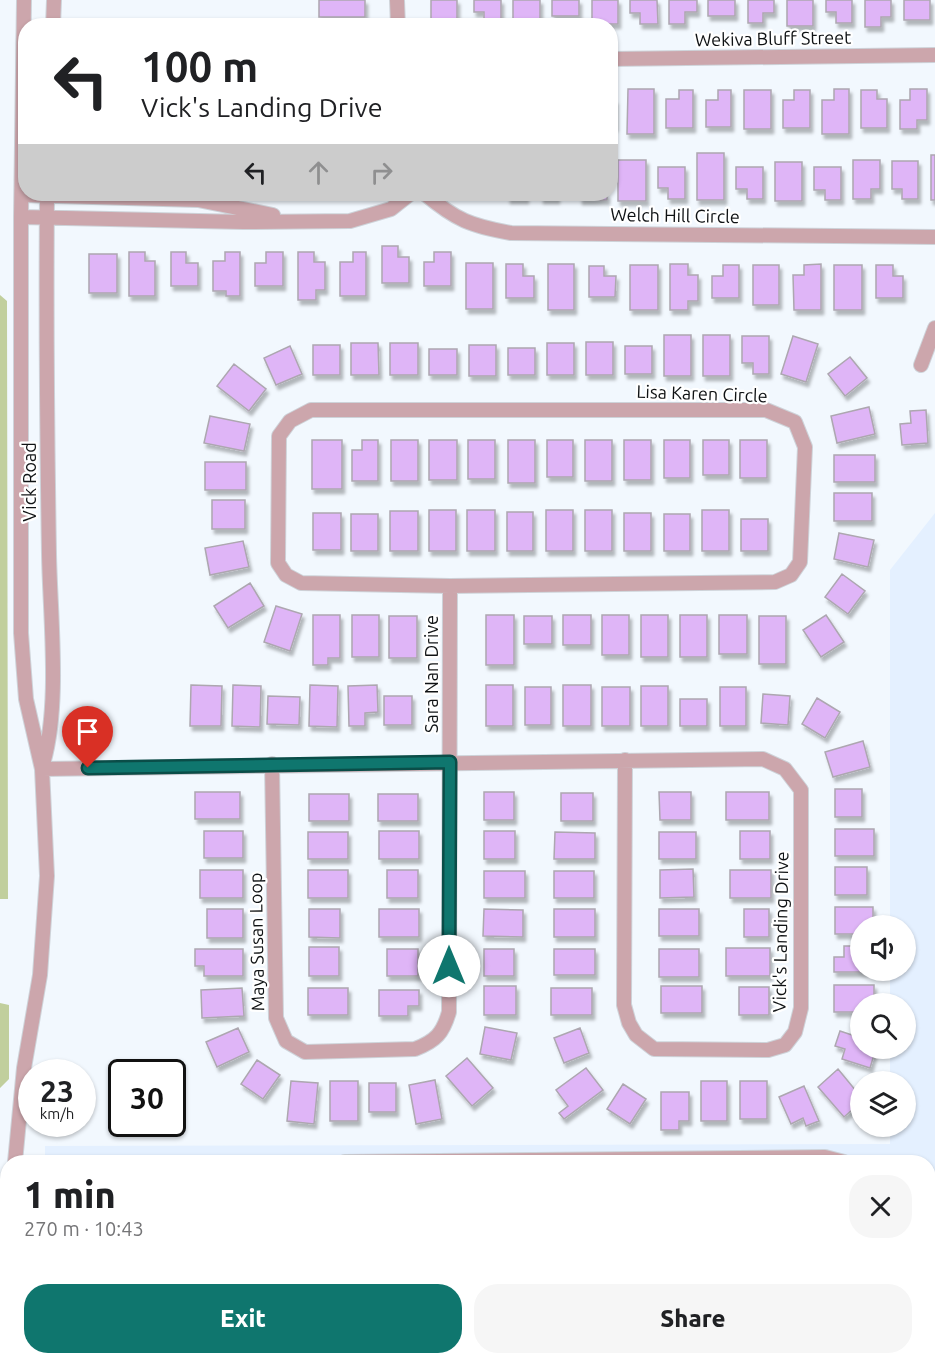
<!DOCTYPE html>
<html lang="en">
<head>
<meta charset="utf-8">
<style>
  :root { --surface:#fff; --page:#f6f6f6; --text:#202124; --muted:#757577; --accent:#0f766e }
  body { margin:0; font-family:Ubuntu,sans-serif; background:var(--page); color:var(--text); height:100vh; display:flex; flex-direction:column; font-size:22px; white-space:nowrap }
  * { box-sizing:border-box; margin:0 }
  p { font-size:20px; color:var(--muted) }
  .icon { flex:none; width:33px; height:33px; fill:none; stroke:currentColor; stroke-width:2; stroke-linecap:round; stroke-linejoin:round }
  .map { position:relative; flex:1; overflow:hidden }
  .sheet { position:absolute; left:0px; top:1155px; width:936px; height:210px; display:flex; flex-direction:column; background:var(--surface); border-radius:24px 24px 0 0; box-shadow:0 2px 4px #0004 }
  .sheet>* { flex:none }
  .top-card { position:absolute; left:18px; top:18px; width:600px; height:183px; border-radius:24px; box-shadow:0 2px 4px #0004; background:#fff; color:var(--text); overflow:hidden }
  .tools { position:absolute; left:850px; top:915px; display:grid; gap:12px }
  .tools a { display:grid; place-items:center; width:66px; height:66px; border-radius:50%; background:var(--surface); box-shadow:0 2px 4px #0004; font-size:30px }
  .speed { position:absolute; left:18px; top:1059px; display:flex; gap:12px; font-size:30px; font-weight:700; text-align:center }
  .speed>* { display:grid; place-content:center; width:78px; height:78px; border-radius:50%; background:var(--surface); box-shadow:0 2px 4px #0004; line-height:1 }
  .speed small { font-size:15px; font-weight:400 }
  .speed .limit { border:3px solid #111; border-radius:9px; background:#fff; color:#111 }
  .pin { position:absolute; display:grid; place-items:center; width:51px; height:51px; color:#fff; margin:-62px -26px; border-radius:50% 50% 50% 0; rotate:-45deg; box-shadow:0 0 6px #0007 }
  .pin .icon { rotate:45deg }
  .me { position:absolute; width:66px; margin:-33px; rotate:0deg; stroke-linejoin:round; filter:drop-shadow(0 0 4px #0008) }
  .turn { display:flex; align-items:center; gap:21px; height:126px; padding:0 24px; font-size:27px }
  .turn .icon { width:78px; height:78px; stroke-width:2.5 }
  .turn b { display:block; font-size:42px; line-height:51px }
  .lanes { display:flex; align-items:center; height:57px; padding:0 24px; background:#0003; justify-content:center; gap:30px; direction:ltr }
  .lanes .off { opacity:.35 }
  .round { display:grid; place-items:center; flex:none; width:63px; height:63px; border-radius:24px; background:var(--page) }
  .head { display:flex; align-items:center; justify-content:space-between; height:102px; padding:0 24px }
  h1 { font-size:36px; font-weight:800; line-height:45px }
  .action { display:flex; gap:12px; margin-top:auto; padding:12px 24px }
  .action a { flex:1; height:69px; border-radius:24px; background:var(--accent); color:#fff; font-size:24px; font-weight:800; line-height:69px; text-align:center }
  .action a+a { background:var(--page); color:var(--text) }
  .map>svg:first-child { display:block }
  .built { fill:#e4f0ff }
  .green { fill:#c1cf9d }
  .building { fill:#dfb5f7; stroke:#ada7b0; stroke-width:1.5; filter:url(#shadow) }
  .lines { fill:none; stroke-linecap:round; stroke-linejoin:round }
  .minor-casing { stroke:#ced3d9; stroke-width:16 }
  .minor { stroke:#cca6ac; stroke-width:14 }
  .route-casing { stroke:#0a4d48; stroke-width:15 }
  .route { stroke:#0f766e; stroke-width:10 }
  .labels { text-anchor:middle; stroke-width:4.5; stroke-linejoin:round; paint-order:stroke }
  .street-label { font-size:18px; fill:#0f1214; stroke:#fff }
</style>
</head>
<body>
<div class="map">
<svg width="935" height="1365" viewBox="0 0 935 1365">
  <defs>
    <filter id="shadow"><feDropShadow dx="2.5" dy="4.5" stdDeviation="1.5" flood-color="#0004"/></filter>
  </defs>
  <rect width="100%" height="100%" fill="#f2f8fe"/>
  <path class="built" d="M935 513V1365H45V1358H928V1162H45V1146L890 1144V1127L906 1126V1082L890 1081V1049L906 1048V1004L890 1003V971L906 970V926L890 925V570Z"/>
  <path class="green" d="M0 295 7 301 8 899H0Z
    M0 1003 9 1005V1079L0 1088Z"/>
  <path class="building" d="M319 0H365V17H319Z
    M431 0H457V24H431Z
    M474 0H501V23H484V12H474Z
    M513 0H540V24H513Z
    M552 0H579V16H552Z
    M592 0H618V24H592Z
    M630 0H657L658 24H640V13H630Z
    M669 0H697V12H685V24H669Z
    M708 0H735V16H708Z
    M748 0H774V13H763V23H748Z
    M787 0H813V26H787Z
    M826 0H852V23H836V12H826Z
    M865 0H891V17H881V27H865Z
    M904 0H930V20H904Z
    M628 89H654V134H627Z
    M834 89H849V134H822V100H834Z
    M910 89H927V120H917V129H900V100H910Z
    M679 90H693V128H666V99H679Z
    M718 90H731V127H706V100H718Z
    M744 90H771V129H744Z
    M794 90H810V128H783V100H794Z
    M861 90H877V99H887V128H861Z
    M610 100H615V127H610Z
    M697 153H724V200H697Z
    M931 155H935V200H931Z
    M618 160H646V201H618Z
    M853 160H880V189H871V199H853Z
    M892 161H918V199H902V189H892Z
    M775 162H802V201H775Z
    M658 167H685V199H668V188H658Z
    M736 167H763V199H747V189H736Z
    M814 167H841V200H825V190H814Z
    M508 194H526V199H508Z
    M541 194H557V199H541Z
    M580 194H607V200H580Z
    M382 246H398V257H409V283H382Z
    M129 252H145V261H155V296H129Z
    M171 252H186V263H198V286H171Z
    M225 252H240V296H226V291H213V261H225Z
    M266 252H283V286H255V263H266Z
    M298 252H314V262H325V290H316V300H298Z
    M353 252H366V296H340V262H353Z
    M434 252H451V286H424V262H434Z
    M89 254H117V293H89Z
    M466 263H493V309H466Z
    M506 264H523V276H534V298H506Z
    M548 264H574V310H548Z
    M670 264H688V275H698V301H688V310H670Z
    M821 264V310H794L793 275H804V265Z
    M630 265H658V310H630Z
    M723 265H739V298H712V276H723Z
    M753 265H779V305H753Z
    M834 265H862V310H834Z
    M876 265H893V276H903V298H876Z
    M589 266H604V276H616L615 297H589Z
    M664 335H691V376H664Z
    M703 335H730V376H703Z
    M742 336H769V374H753V363H742Z
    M793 336 818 344 806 382 781 374Z
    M586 342H613V375H586Z
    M351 343H378L379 375H351Z
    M390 343H418V375H390Z
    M547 343H574V375H547Z
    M313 345H340V375H313Z
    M469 345H496V376H469Z
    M290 346 302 374 276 385 264 358Z
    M625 346H652V374H625Z
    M508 348H535V375H508Z
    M429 349H457V375H429Z
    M850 357 867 378 845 396 828 374Z
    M234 364 266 389 249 411 217 386Z
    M869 407 875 434 837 443 831 416Z
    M926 410 928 443 902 445 900 424 911 423 910 411Z
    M210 416 250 424 244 451 204 443Z
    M312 440H342V489H312Z
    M362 440H378V481H352V450H362Z
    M391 440H418V481H391Z
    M429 440H457V480H429Z
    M468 440H495V479H468Z
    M508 440H535V483H508Z
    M547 440H573V477H547Z
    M585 440H612V481H585Z
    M624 440H651V480H624Z
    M664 440H690V478H664Z
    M703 440H729V475H703Z
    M740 440H767V478H740Z
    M834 455H875V482H834Z
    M205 462H246V490H205Z
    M834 493H872V521H834Z
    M212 500H245V529H212Z
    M429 510H456V551H429Z
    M467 510H495V551H467Z
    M546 510H573V551H546Z
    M585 510H612V551H585Z
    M702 510H729V551H702Z
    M390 511H418V551H390Z
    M507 512H533V551H507Z
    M313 513H341V550H313Z
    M624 513H651V551H624Z
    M351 514H378V551H351Z
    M664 514H690V551H664Z
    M741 519H768V551H741Z
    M839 533 874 540 868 567 834 559Z
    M243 541 249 567 210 575 205 548Z
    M842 574 865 591 848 614 825 597Z
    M250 583 264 606 228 628 214 606Z
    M276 606 302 614 290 651 264 642Z
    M313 615H340V658H328V665H313Z
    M352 615H379V657H352Z
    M486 615H514V665H486Z
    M563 615H591V645H563Z
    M602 615H629V655H602Z
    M641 615H668V657H641Z
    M680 615H707V657H680Z
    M719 615H747V654H719Z
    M826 615 844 642 821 657 803 630Z
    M389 616H417V658H389Z
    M524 616H552V644H524Z
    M759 616H786V664H759Z
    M191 685 222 686 221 726H190Z
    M233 685 261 686 260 727 232 726Z
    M310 685 338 686 337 727 309 726Z
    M377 685 378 712 365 713V726H349L348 686Z
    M486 685H513V726H486Z
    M563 685H591V726H563Z
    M641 686H668V726H641Z
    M525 687H551V725H525Z
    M602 687H630V726H602Z
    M720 687H746V726H720Z
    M763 694 790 696 788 725 761 723Z
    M268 696 300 697 299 725 267 724Z
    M384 696H412V725H384Z
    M817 698 840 712 825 738 802 724Z
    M680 699H707V726H680Z
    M863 741 870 767 833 777 825 752Z
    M835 789H862V817H835Z
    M195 792H240V819H195Z
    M484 792H514V820H484Z
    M659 792H691V820H660Z
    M726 792H769V820H726Z
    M561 793H593V821H561Z
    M309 794H349V821H309Z
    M378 794H418V821H378Z
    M835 829H874V856H835Z
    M204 831H243V858H204Z
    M379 831H419V859H379Z
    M484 831H515V859H484Z
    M740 831H770V859H740Z
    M308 832H348V859H308Z
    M555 832 595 833V859H554Z
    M659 832H696V859H659Z
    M835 867H867V895H835Z
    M693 869 694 897 660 898V870Z
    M200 870H243V898H200Z
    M308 870H348V898H308Z
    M387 870H418V898H387Z
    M730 870H771V898H730Z
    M484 871H525V898H484Z
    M554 871H594V898H554Z
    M835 907H873V926H861V934H835Z
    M207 909H243V938H207Z
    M309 909H340V938L309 937Z
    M379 909H419V937H379Z
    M484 909 523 910V937L483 936Z
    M554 909H595V937H554Z
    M659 909H699V936H659Z
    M744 909H769V937H744Z
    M844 946H861V970L866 972H834V957H844Z
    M309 947H339V976H309Z
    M726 948H770V976H726Z
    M195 949H243V976H204V966H195Z
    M387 949H418V976H387Z
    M484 949H514V976H484Z
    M554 949H595V975H554Z
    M659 949H699V977H659Z
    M834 985H874V1004H861V1012H834Z
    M484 986H516V1015H484Z
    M661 986H702V1013H661Z
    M739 987H769V1015H739Z
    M242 988 244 1016 202 1018 201 990Z
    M308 988H348V1015H308Z
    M551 988H592V1015H551Z
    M379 990H419V1006H408V1016H379Z
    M485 1027 517 1033 511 1060 480 1054Z
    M238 1028 249 1052 217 1067 206 1042Z
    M580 1028 589 1053 564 1063 554 1038Z
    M840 1031 861 1038V1048H876L870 1068 842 1059 845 1049 835 1046Z
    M467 1058 493 1088 472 1106 446 1076Z
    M257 1060 280 1075 263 1099 241 1084Z
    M586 1068 603 1090 564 1119 559 1113 568 1106 556 1090Z
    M838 1069 861 1097V1102L844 1117 818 1087Z
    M435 1080 442 1119 416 1124 409 1085Z
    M291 1081 318 1083 314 1124 287 1121Z
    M330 1081H358V1121H330Z
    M701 1081H727V1121H701Z
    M740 1081H767V1119H740Z
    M369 1083H396V1112H369Z
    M623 1084 646 1099 630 1124 607 1109Z
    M804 1086 819 1121 806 1126 803 1118 791 1124 779 1097Z
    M661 1092H689V1121H679V1130H661Z
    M928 1228 935 1237V1291L928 1296Z
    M292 1358H313V1365H292Z
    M487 1358H549V1365H487Z
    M641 1361H659L660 1365H640Z"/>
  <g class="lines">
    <g class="minor-casing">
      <path id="minor" d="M397 0 398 26
        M53 26 54 0
        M610 59 935 55
        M425 194C456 220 471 226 511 233L935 237
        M23 195 198 200 273 215
        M21 217 243 222 350 221 391 209 410 194
        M921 365 935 328
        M311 410H766L795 422 805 447 800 562 791 575 775 582 450 586 301 583 286 575 278 563 279 436 290 421Z
        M272 764 276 1018 286 1041 305 1052 415 1049C436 1041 443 1033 449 1012L450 586
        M42 767C61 707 50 617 49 554 47 434 46 313 47 194
        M42 769 763 759 785 769 801 790V1008L795 1032 785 1045 768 1050 654 1049 636 1035 629 1023 624 1005 625 760
        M15 1162 24 1068 40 975 47 876 42 769 26 699 21 633V217L24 0
        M345 1162 825 1157 844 1162
        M928 1180H935
        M0 1262 8 1227
        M928 1333 935 1327
        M245 1358V1365
        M18 1365V1358
        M899 1365 906 1358"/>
    </g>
    <use href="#minor" class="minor"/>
  </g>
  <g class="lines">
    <g class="route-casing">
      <path id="route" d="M88 768 450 762 449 966"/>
    </g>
    <use href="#route" class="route"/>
  </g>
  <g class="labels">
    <g class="street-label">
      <text transform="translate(773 39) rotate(-1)" y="6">Wekiva Bluff Street</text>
      <text transform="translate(675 216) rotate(1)" y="6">Welch Hill Circle</text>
      <text transform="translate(702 394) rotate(2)" y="6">Lisa Karen Circle</text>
      <text transform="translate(30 482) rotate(-90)" y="6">Vick Road</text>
      <text transform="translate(432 674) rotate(-90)" y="6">Sara Nan Drive</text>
      <text transform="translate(781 932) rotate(-89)" y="6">Vick's Landing Drive</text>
      <text transform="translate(257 942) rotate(-91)" y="6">Maya Susan Loop</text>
    </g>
  </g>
</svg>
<div class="tools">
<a><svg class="icon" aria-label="sound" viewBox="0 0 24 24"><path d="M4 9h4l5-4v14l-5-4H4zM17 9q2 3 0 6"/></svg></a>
<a><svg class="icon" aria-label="search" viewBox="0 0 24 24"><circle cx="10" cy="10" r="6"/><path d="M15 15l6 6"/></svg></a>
<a><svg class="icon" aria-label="layers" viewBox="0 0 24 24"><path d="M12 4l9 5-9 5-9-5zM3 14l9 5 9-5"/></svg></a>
</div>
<div class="speed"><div>23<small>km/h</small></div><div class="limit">30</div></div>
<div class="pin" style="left:88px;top:768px;background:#d93025"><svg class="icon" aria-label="arrive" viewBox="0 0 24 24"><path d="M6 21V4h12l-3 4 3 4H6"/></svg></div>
<svg class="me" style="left:449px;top:966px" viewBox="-20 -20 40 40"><circle r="19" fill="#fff"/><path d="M0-13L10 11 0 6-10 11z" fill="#0f766e"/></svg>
<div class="top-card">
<div class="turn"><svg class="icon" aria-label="left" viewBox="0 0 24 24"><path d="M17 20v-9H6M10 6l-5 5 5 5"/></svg><div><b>100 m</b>Vick's Landing Drive</div></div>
<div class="lanes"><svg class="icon" aria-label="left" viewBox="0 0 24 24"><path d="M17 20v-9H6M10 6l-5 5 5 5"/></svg><svg class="icon off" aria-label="ahead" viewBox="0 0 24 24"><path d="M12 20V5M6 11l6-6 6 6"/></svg><svg class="icon off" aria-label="right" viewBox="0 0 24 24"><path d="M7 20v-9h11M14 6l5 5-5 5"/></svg></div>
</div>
<section class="sheet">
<div class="head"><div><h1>1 min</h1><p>270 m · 10:43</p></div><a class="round"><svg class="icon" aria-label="close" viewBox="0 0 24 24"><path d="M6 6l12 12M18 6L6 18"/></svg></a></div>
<div class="action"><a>Exit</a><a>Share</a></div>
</section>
</div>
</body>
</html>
